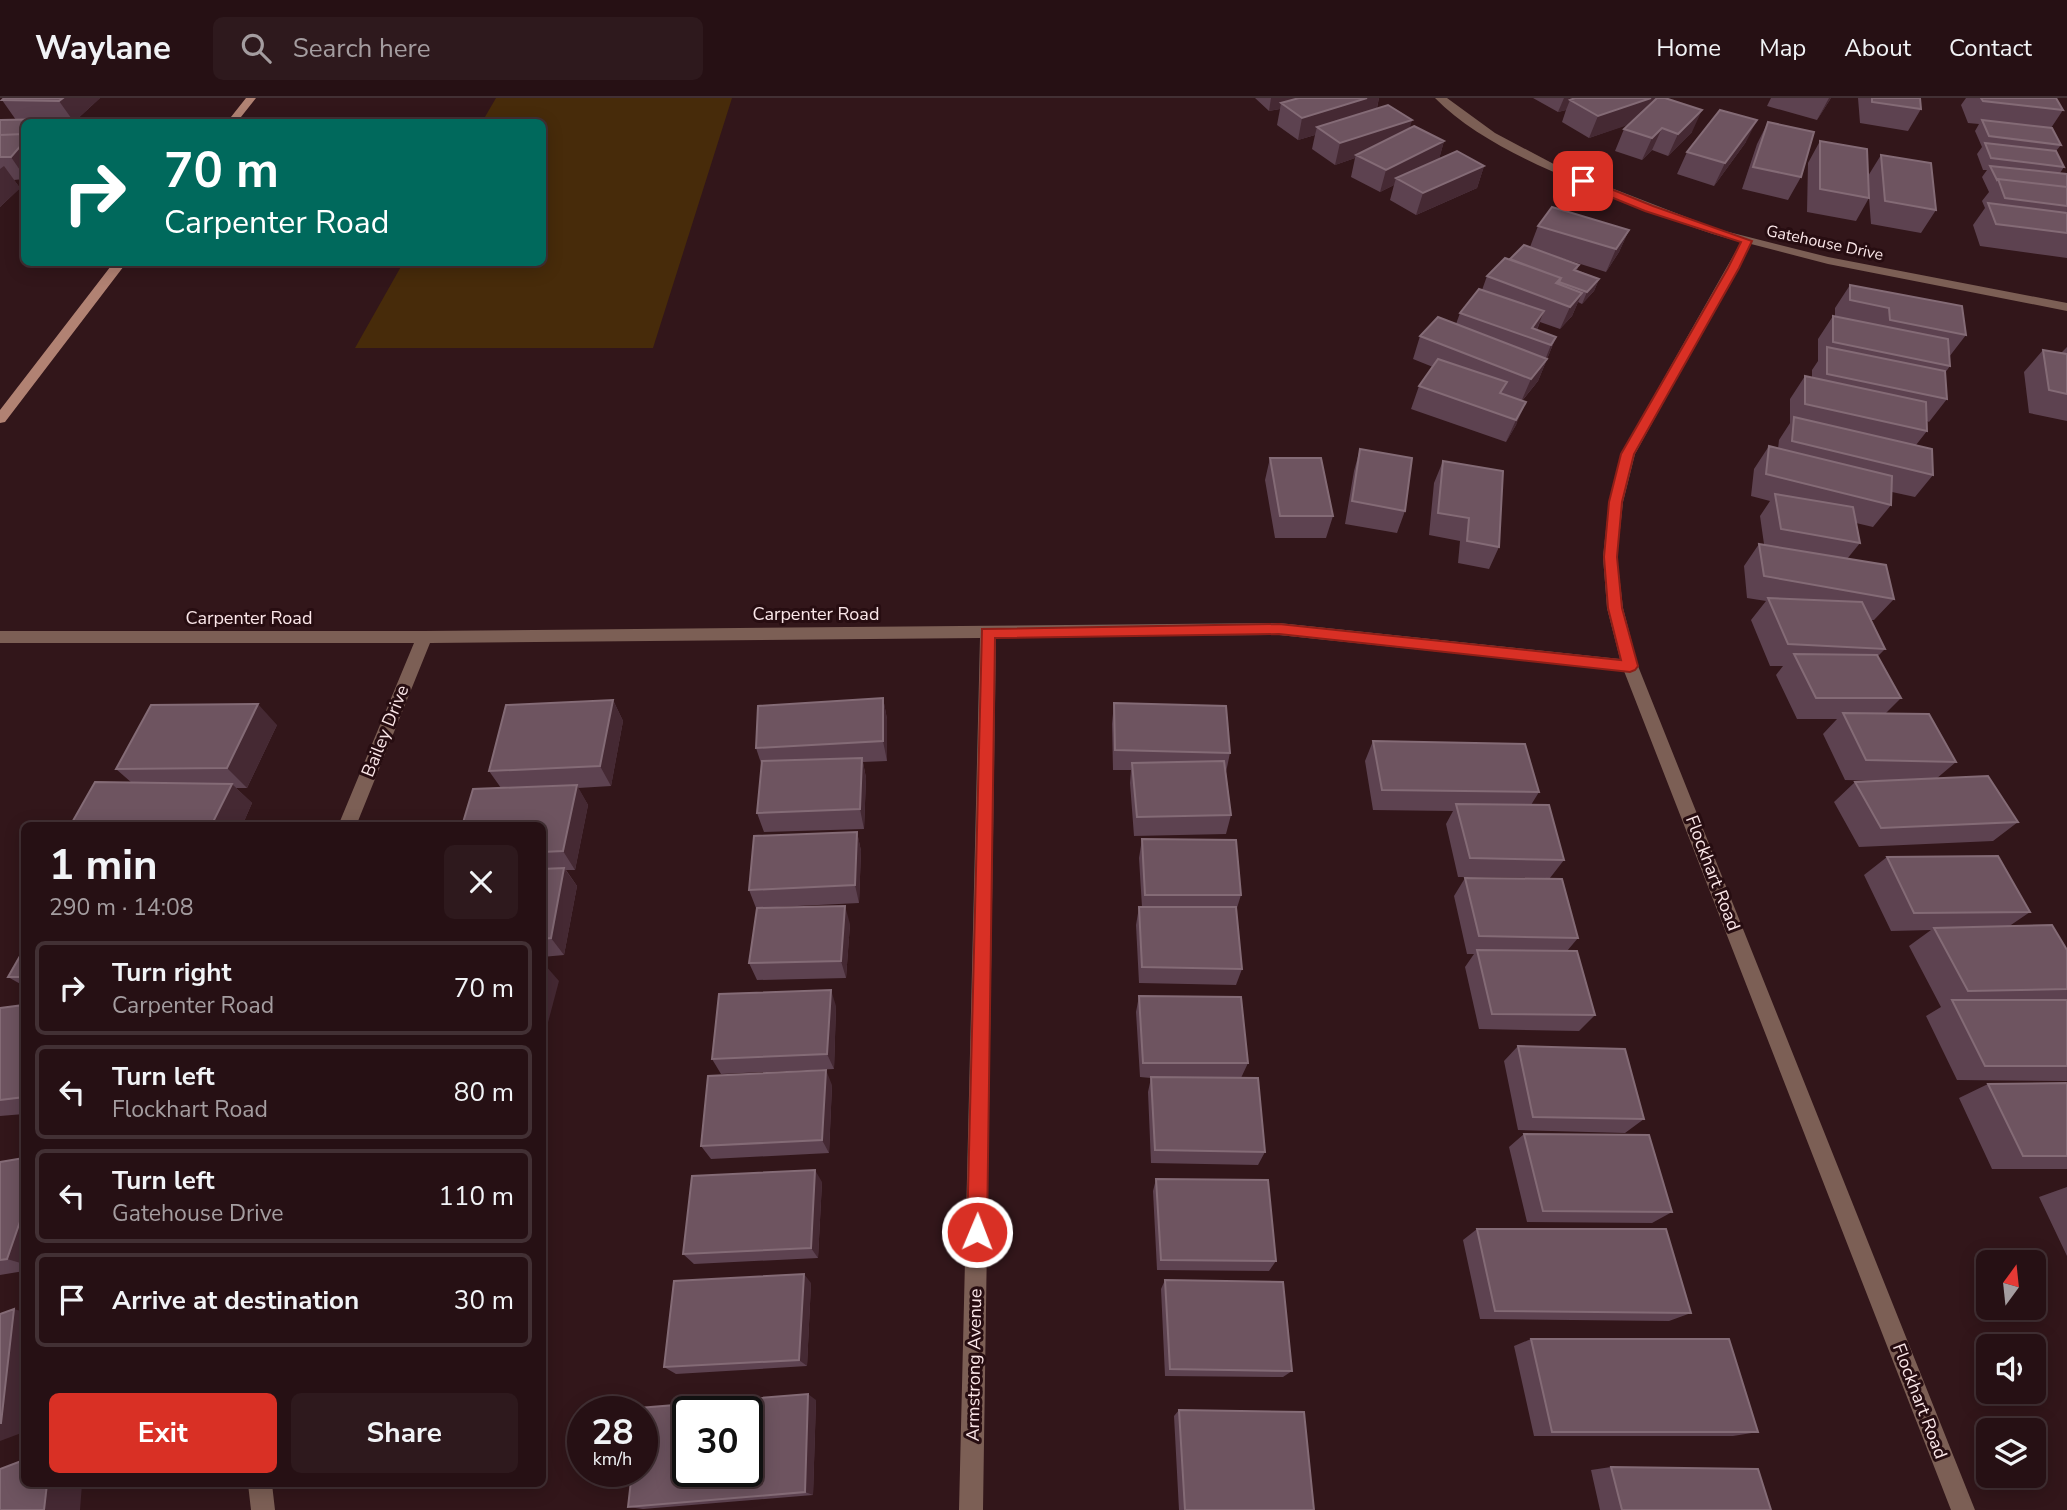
<!DOCTYPE html>
<html lang="en">
<head>
<meta charset="utf-8">
<style>
  :root { --surface:#261014; --page:#2e191d; --text:#f1f3f6; --muted:#a49da0; --line:#423034; --accent:#d93025 }
  body { margin:0; font-family:"Nunito Sans",sans-serif; background:var(--page); color:var(--text); height:100vh; display:flex; flex-direction:column; font-size:26px; white-space:nowrap }
  * { box-sizing:border-box; margin:0 }
  p { font-size:23px; color:var(--muted) }
  .icon { flex:none; width:38px; height:38px; fill:none; stroke:currentColor; stroke-width:2; stroke-linecap:round; stroke-linejoin:round }
  .map { position:relative; flex:1; overflow:hidden }
  .details { position:absolute; left:21px; top:724px; width:525px; height:665px; display:flex; flex-direction:column; background:var(--surface); border-radius:10px; box-shadow:0 4px 18px #0003,0 0 0 2px var(--line) }
  .details>* { flex:none }
  .guide { position:absolute; left:21px; top:21px; width:525px; height:147px; border-radius:10px; box-shadow:0 4px 18px #0003,0 0 0 2px var(--line); background:#00695c; color:#fff; overflow:hidden }
  .needle { width:46px; rotate:15deg }
  .fabs { position:absolute; left:1976px; top:1152px; display:grid; gap:14px }
  .fabs a { display:grid; place-items:center; width:70px; height:70px; border-radius:10px; background:var(--surface); box-shadow:0 4px 18px #0003,0 0 0 2px var(--line); font-size:35px }
  .speed { position:absolute; left:567px; top:1298px; display:flex; gap:14px; font-size:35px; font-weight:700; text-align:center }
  .speed>* { display:grid; place-content:center; width:91px; height:91px; border-radius:50%; background:var(--surface); box-shadow:0 4px 18px #0003,0 0 0 2px var(--line); line-height:1 }
  .speed small { font-size:18px; font-weight:400 }
  .speed .limit { border:4px solid #111; border-radius:10px; background:#fff; color:#111 }
  .pin { position:absolute; display:grid; place-items:center; width:60px; height:60px; color:#fff; margin:-30px; border-radius:14px; box-shadow:0 4px 10px #0006 }
  .me { position:absolute; width:77px; margin:-38px; rotate:1deg; stroke-linejoin:round; filter:drop-shadow(0 0 5px #0008) }
  .turn { display:flex; align-items:center; gap:24px; height:147px; padding:0 28px; font-size:32px }
  .turn .icon { width:91px; height:91px; stroke-width:2.5 }
  .turn b { display:block; font-size:49px; line-height:60px }
  .round { display:grid; place-items:center; flex:none; width:74px; height:74px; border-radius:10px; background:var(--page) }
  .headline { display:flex; align-items:center; justify-content:space-between; height:119px; padding:0 28px }
  h1 { font-size:42px; font-weight:700; line-height:52px }
  .button { display:flex; gap:14px; margin-top:auto; padding:14px 28px }
  .button a { flex:1; height:80px; border-radius:10px; background:var(--accent); color:#fff; font-size:28px; font-weight:700; line-height:80px; text-align:center }
  .button a+a { background:var(--page); color:var(--text) }
  ul { padding:0; list-style:none }
  li { display:flex; align-items:center; gap:21px; height:94px; margin:0 14px 10px; padding:0 14px; border:4px solid var(--line); border-radius:10px }
  li div { flex:1 }
  li b { display:block; font-size:26px }
  li em { font-style:normal }
  header { display:flex; align-items:center; gap:42px; box-sizing:border-box; height:98px; padding:0 35px; background:var(--surface); border-bottom:2px solid var(--line) }
  header strong { font-size:33px }
  nav { display:flex; gap:38px; margin-inline-start:auto; font-size:24px }
  .search { width:490px; height:63px; background:var(--page); display:flex; align-items:center; gap:18px; box-sizing:border-box; padding:0 24px; border-radius:10px; color:var(--muted); font-size:26px }
  .map>svg:first-child { display:block }
  .green { fill:#472b0a }
  .lines { fill:none; stroke-linecap:round; stroke-linejoin:round }
  .minor { fill:#7c5f55; fill-rule:evenodd }
  .secondary { fill:#b18273; fill-rule:evenodd }
  .wall { fill:#5d4250 }
  .shaded-wall { fill:#452933 }
  .building { fill:#6e5460; stroke:#846b76; stroke-width:2; fill-rule:evenodd }
  .route { fill:#d93025; stroke:#8d1f18; stroke-width:2 }
  .labels { text-anchor:middle; stroke-width:6; stroke-linejoin:round; paint-order:stroke }
  .far-street-label { font-size:16px; fill:#fbe7e9; stroke:#270d11 }
  .street-label { font-size:18px; fill:#fbe7e9; stroke:#270d11 }
</style>
</head>
<body>
<header>
<strong>Waylane</strong>
<div class="search"><svg class="icon" aria-label="search" viewBox="0 0 24 24"><circle cx="10" cy="10" r="6"/><path d="M15 15l6 6"/></svg>Search here</div>
<nav><a>Home</a><a>Map</a><a>About</a><a>Contact</a></nav>
</header>
<div class="map">
<svg width="2067" height="1412" viewBox="0 0 2067 1412">
  <rect width="100%" height="100%" fill="#32161a"/>
  <path class="green" d="M496 0H732L653 250H355L403 165 542 164V24H482Z"/>
  <g class="lines">
    <path class="minor" d="M1435 0H1447L1495 35 1565 72 1717 131 1828 159 2067 205V213L1828 166 1751 146 1635 356 1623 404 1617 459 1623 510 1638 568 1975 1412H1951L1624 573 1279 537 996 539 983 1412H959L980 540 430 545 356 728H338L414 545H0V533H424L1279 525 1620 561 1607 510 1603 459 1609 404 1621 356 1741 144C1702 134 1666 119 1629 104 1566 80 1483 49 1435 0Z
      M248 1386H272L275 1412H251Z"/>
    <path class="secondary" d="M246 0H256L237 24H227Z
      M114 164H127L5 324 0 325V312Z"/>
  </g>
  <path class="wall" d="M100 0 74 24H24V81L14 82 20 90 0 109V22H16L2 2Z
    M1255 0H1379L1377 10 1412 22 1409 30 1444 43 1439 61 1484 68 1477 90 1416 117 1390 102 1394 87 1380 94 1351 79 1355 60 1335 67 1312 51 1315 37 1298 42 1277 27 1280 11 1269 13Z
    M1533 0H1665L1692 34 1668 58 1652 52 1642 62 1615 53 1624 31 1629 26 1589 40 1562 24 1566 12 1558 14Z
    M1771 0H1831L1817 22 1767 8Z
    M1858 0H1920L1921 11 1908 33 1860 25Z
    M1966 0H2056L2063 12 2051 30 2061 47 2056 53 2064 69 2060 75 2067 76V160L1980 148 1973 127 1985 110 1982 103 1989 94 1982 79 1987 72H1983L1977 56 1982 49 1975 33 1979 26 1968 25 1961 7Z
    M1768 24 1801 79 1788 102 1742 91 1757 46Z
    M1820 43 1868 78 1881 57 1936 112 1921 135 1871 126 1869 100 1856 123 1807 114 1808 65Z
    M1746 44 1714 88 1677 76 1687 54Z
    M1538 128 1629 132 1619 154 1606 174 1555 158 1579 167 1577 172 1599 181 1594 193 1582 206 1578 204 1572 218 1560 231 1540 224 1537 232 1556 239 1538 283 1522 303 1516 327 1506 344 1411 311 1419 288 1433 269 1413 261 1420 238 1456 226 1460 215 1482 192 1487 178 1510 161 1530 149Z
    M1850 187 1966 237 1949 259 1950 268 1945 275 1947 301 1929 324 1927 323V333L1916 347 1933 377 1915 399 1892 394 1891 407 1873 429 1856 425 1860 445 1847 461 1894 501 1874 522H1871L1885 551 1878 558 1901 600 1885 616 1956 664 1936 681 2018 724 1993 743 1859 749 1834 704 1855 684 1885 683 1845 682 1823 636 1837 621H1797L1776 577 1783 568H1770L1751 522 1766 503 1747 500 1744 468 1759 446H1764L1760 418 1770 403 1751 398 1754 371 1769 348 1778 351 1779 342 1790 325V301L1805 278 1812 280V272L1818 263V241L1833 218 1835 219V210Z
    M2067 249V323L2029 315 2024 274 2043 252 2061 255Z
    M1360 351 1405 413 1397 435 1345 426 1354 373Z
    M1270 360 1333 418 1326 440H1275L1265 382Z
    M1443 363 1499 449 1489 471 1458 465 1460 443 1429 437 1434 385Z
    M883 600 887 621V663L863 664 866 680 864 731 764 734 757 715 762 668 756 650Z
    M613 602 623 623 611 688 578 690 588 707 575 772H566L577 788 564 857 542 859V728L501 690 489 673Z
    M1114 605 1230 655 1226 674 1231 717 1226 736 1134 738 1130 685 1131 672H1113L1112 626Z
    M277 627 247 690H236L252 705 242 728H70L132 685 116 671Z
    M1373 643 1539 694 1531 707 1564 762 1550 780 1458 779 1446 726 1453 713 1373 712 1365 663Z
    M857 734 861 753 859 805 756 810 749 792Z
    M1142 741 1241 797 1236 813 1242 871 1236 887 1139 885 1136 827 1139 809H1142L1139 760Z
    M1887 759 2030 814 2008 829 2067 852V983L1957 982 1926 918 1941 909 1909 848 1931 832 1891 833 1864 777Z
    M1465 780 1578 840 1567 853 1595 917 1579 933 1479 931 1465 869 1474 856H1467L1454 798Z
    M850 826 846 880 757 882 749 865Z
    M24 851V888L8 879Z
    M1139 898 1248 965 1241 980 1265 1054 1258 1067 1151 1065 1148 994 1151 980 1140 979 1136 914Z
    M24 907V1016L0 1018V910Z
    M836 908 834 971 721 976 712 961Z
    M1518 948 1644 1021 1625 1035 1518 1032 1504 963Z
    M2067 985V1071H1992L1959 1000 1988 986Z
    M832 987 829 1055 711 1061 701 1048Z
    M1524 1036 1672 1114 1652 1125 1527 1124 1509 1049Z
    M24 1060V1173L0 1177V1064Z
    M1156 1081 1276 1163 1269 1173 1157 1172 1153 1093Z
    M822 1084 818 1160 694 1166 683 1156Z
    M2067 1089V1158L2039 1099Z
    M1477 1131 1691 1215 1669 1223 1480 1221 1463 1142Z
    M1165 1182 1292 1273 1283 1279 1165 1278 1161 1191Z
    M811 1185 807 1268 676 1276 664 1269Z
    M1531 1241 1758 1334 1733 1338H1534L1514 1248Z
    M816 1302 813 1397 643 1411 628 1409Z
    M1179 1312 1314 1412H1179L1174 1318Z
    M1611 1369 1771 1412H1600L1591 1372Z"/>
  <path class="shaded-wall" d="M63 0H100L74 24 59 3Z
    M1271 0H1333L1281 5 1280 11 1269 13Z
    M1367 0H1379L1375 18 1317 29 1315 37 1298 42 1302 20Z
    M1564 0H1600L1570 2 1566 12 1558 14Z
    M1651 0H1660L1652 19 1589 40 1598 18Z
    M1829 0H1831L1817 22Z
    M1702 12 1692 34 1668 58 1678 36Z
    M1412 22 1406 44 1356 57 1355 60 1335 67 1340 45Z
    M1757 22 1746 44 1714 88 1725 65Z
    M1662 30 1652 52 1642 62 1652 40Z
    M1444 43 1438 65 1396 80 1394 87 1380 94 1386 72Z
    M24 44V78L11 59Z
    M4 68 20 90 0 109V71Z
    M1484 68 1477 90 1416 117 1423 95Z
    M1629 132 1619 154 1606 174 1616 151Z
    M1599 181 1594 193 1582 206 1587 194Z
    M1582 195 1572 218 1560 231 1570 209Z
    M1544 213 1535 236 1532 230Z
    M1556 239 1538 283 1521 304 1531 281 1543 267 1551 247Z
    M1526 304 1516 327 1506 344 1516 322Z
    M883 600 887 621V663L883 643Z
    M613 602 623 623 611 688 600 668Z
    M258 606 277 627 247 690 227 670Z
    M862 660 866 680 864 731 860 711Z
    M232 686 252 705 242 728H211Z
    M577 687 588 707 575 772 563 753Z
    M857 734 861 753 859 805 855 787Z
    M564 770 577 788 564 857 551 840Z
    M845 808 850 826 846 880 841 863Z
    M545 867 559 883 542 947V876Z
    M831 892 836 908 834 971 827 956Z
    M826 972 832 987 829 1055 822 1042Z
    M815 1072 822 1084 818 1160 811 1150Z
    M24 1112V1166L7 1161Z
    M804 1176 811 1185 807 1268 799 1262Z
    M14 1211 24 1214V1334L0 1343V1325Z
    M808 1296 816 1302 813 1397 805 1394Z
    M47 1386H82L80 1412H44Z"/>
  <path class="building" d="M4 0H63L59 3 2 2Z
    M1299 0H1367L1302 20 1281 5Z
    M1575 0H1651L1598 18 1570 2Z
    M1657 0H1665L1702 12 1678 36 1662 30 1652 40 1624 31Z
    M1872 0H1920L1921 11 1872 4Z
    M1981 0H2056L2063 12 1983 3Z
    M1388 7 1412 22 1340 45 1317 29Z
    M1720 12 1757 22 1725 65 1687 54Z
    M55 21 52 24H24V36L0 37V22Z
    M1982 22 2052 30 2061 47 1989 38Z
    M1768 24 1814 34 1801 79 1753 69Z
    M1414 28 1444 43 1386 72 1356 57Z
    M24 36V44L11 59H0V37Z
    M1820 43 1867 51 1869 100 1820 91Z
    M1985 45 2056 53 2064 69 1991 60Z
    M1457 53 1484 68 1423 95 1396 80Z
    M1881 57 1931 65 1936 112 1885 103Z
    M1990 68 2067 76V89L1998 81 1997 82Z
    M1998 81 2067 89V108L2005 100Z
    M1988 105 2067 115V135L1996 126Z
    M1552 109 1629 132 1616 151 1538 128Z
    M1524 147 1579 167 1574 172 1599 181 1587 194 1559 184 1561 180 1510 161Z
    M1505 160 1561 180 1556 185 1582 195 1570 209 1487 178Z
    M1850 187 1962 208 1966 237 1890 222 1889 210 1850 202Z
    M1479 191 1544 213 1532 230 1556 239 1551 247 1460 215Z
    M1833 218 1948 241 1950 268 1833 244Z
    M1438 219 1547 261 1531 281 1420 238Z
    M1827 249 1945 273 1947 301 1827 276Z
    M2043 252 2067 256V296L2049 292Z
    M1438 261 1507 284 1500 295 1526 304 1516 322 1419 288Z
    M1805 278 1926 304 1927 333 1805 306Z
    M1794 319 1932 351 1933 377 1792 343Z
    M1769 348 1892 378 1891 407 1766 376Z
    M1360 351 1412 360 1405 413 1352 403Z
    M1270 360H1321L1333 418H1280Z
    M1443 363 1503 373 1499 449 1467 443 1469 420 1438 415Z
    M1775 396 1853 409 1860 445 1781 431Z
    M1759 446 1886 467 1894 501 1764 478Z
    M1768 500 1862 504 1885 551 1788 546Z
    M1794 556 1877 557 1901 600H1816Z
    M883 600V643L756 650 758 608Z
    M613 602 600 668 489 673 506 607Z
    M1114 605 1226 608 1230 655 1115 652Z
    M258 606 227 670 116 671 151 607Z
    M1843 615 1929 616 1956 664 1866 662Z
    M1373 643 1525 646 1539 694 1382 692Z
    M862 660 860 711 757 715 762 663Z
    M1224 663 1231 717 1137 719 1132 665Z
    M1988 678 2018 724 1881 730 1855 684Z
    M95 684 232 686 211 728H70Z
    M577 687 563 753 542 754V728H462L473 691Z
    M1456 706 1549 707 1564 762 1470 760Z
    M857 734 855 787 749 792 754 738Z
    M1142 741 1236 742 1241 797H1145Z
    M1998 758 2030 814 1914 815 1887 759Z
    M564 770 551 840 542 841V771Z
    M1465 780 1562 781 1578 840 1479 838Z
    M845 808 841 863 749 865 757 810Z
    M1139 809H1236L1242 871 1142 869Z
    M2052 827 2067 852V891L1968 893 1934 830Z
    M24 851V879H8Z
    M1477 852 1577 853 1595 917 1492 916Z
    M831 892 827 956 712 961 719 896Z
    M1139 898 1241 899 1248 965H1143Z
    M1952 902H2067V968H1985Z
    M24 907V999L0 1002V910Z
    M1518 948 1625 951 1644 1021 1533 1019Z
    M826 972 822 1042 701 1048 708 978Z
    M1151 979 1258 980 1265 1054 1155 1052Z
    M2067 985V1058H2023L1988 986Z
    M1524 1036 1649 1037 1672 1114 1543 1113Z
    M24 1060V1112L7 1161 0 1162V1064Z
    M815 1072 811 1150 683 1156 692 1078Z
    M1156 1081 1268 1082 1276 1163 1161 1162Z
    M1477 1131H1666L1691 1215 1495 1213Z
    M804 1176 799 1262 664 1269 674 1183Z
    M1165 1182 1283 1184 1292 1273 1170 1271Z
    M14 1211 1 1325H0V1216Z
    M1531 1241H1729L1758 1334H1552Z
    M808 1296 805 1394 628 1409 632 1374H642V1314H639V1310ZM688 1314H747V1374H688Z
    M1179 1312 1304 1314 1314 1412H1185Z
    M24 1362V1386H47L44 1412H0V1371Z
    M1611 1369 1758 1371 1771 1412H1622Z"/>
  <path class="route" d="M1579 81H1586L1653 108 1752 143 1739 170 1634 356 1622 404 1617 459 1622 510 1638 568 1635 572 1630 574 1279 536 995 540 987 1134 984 1141 977 1144 970 1141 967 1134 982 531 1279 526 1621 562 1608 510 1604 459 1609 404 1621 356 1728 170 1741 144 1645 113 1579 86Z"/>
  <g class="labels">
    <g class="far-street-label">
      <text transform="translate(1825 144) rotate(12)" y="6">Gatehouse Drive</text>
    </g>
    <g class="street-label">
      <text x="816" y="522">Carpenter Road</text>
      <text x="249" y="526">Carpenter Road</text>
      <text transform="translate(385 633) rotate(-68)" y="6">Bailey Drive</text>
      <text transform="translate(1713 775) rotate(69)" y="6">Flockhart Road</text>
      <text transform="translate(974 1267) rotate(-89)" y="6">Armstrong Avenue</text>
      <text transform="translate(1920 1303) rotate(69)" y="6">Flockhart Road</text>
    </g>
  </g>
</svg>
<div class="fabs">
<a><svg class="needle" viewBox="-14 -14 28 28"><path d="M0-13l5 13h-10z" fill="#e53935"/><path d="M0 13l5-13h-10z" fill="#a49da0"/></svg></a>
<a><svg class="icon" aria-label="sound" viewBox="0 0 24 24"><path d="M4 9h4l5-4v14l-5-4H4zM17 9q2 3 0 6"/></svg></a>
<a><svg class="icon" aria-label="layers" viewBox="0 0 24 24"><path d="M12 4l9 5-9 5-9-5zM3 14l9 5 9-5"/></svg></a>
</div>
<div class="speed"><div>28<small>km/h</small></div><div class="limit">30</div></div>
<div class="pin" style="left:1583px;top:83px;background:#d93025"><svg class="icon" aria-label="arrive" viewBox="0 0 24 24"><path d="M6 21V4h12l-3 4 3 4H6"/></svg></div>
<svg class="me" style="left:977px;top:1134px" viewBox="-20 -20 40 40"><circle r="17" fill="#d93025" stroke="#fff" stroke-width="3"/><path d="M0-11L8 9 0 5-8 9z" fill="#fff"/></svg>
<div class="guide">
<div class="turn"><svg class="icon" aria-label="right" viewBox="0 0 24 24"><path d="M7 20v-9h11M14 6l5 5-5 5"/></svg><div><b>70 m</b>Carpenter Road</div></div>
</div>
<section class="details">
<div class="headline"><div><h1>1 min</h1><p>290 m · 14:08</p></div><a class="round"><svg class="icon" aria-label="close" viewBox="0 0 24 24"><path d="M6 6l12 12M18 6L6 18"/></svg></a></div>
<ul>
<li><svg class="icon" aria-label="right" viewBox="0 0 24 24"><path d="M7 20v-9h11M14 6l5 5-5 5"/></svg><div><b>Turn right</b><p>Carpenter Road</p></div><em>70 m</em></li>
<li><svg class="icon" aria-label="left" viewBox="0 0 24 24"><path d="M17 20v-9H6M10 6l-5 5 5 5"/></svg><div><b>Turn left</b><p>Flockhart Road</p></div><em>80 m</em></li>
<li><svg class="icon" aria-label="left" viewBox="0 0 24 24"><path d="M17 20v-9H6M10 6l-5 5 5 5"/></svg><div><b>Turn left</b><p>Gatehouse Drive</p></div><em>110 m</em></li>
<li><svg class="icon" aria-label="arrive" viewBox="0 0 24 24"><path d="M6 21V4h12l-3 4 3 4H6"/></svg><div><b>Arrive at destination</b></div><em>30 m</em></li>
</ul>
<div class="button"><a>Exit</a><a>Share</a></div>
</section>
</div>
</body>
</html>
